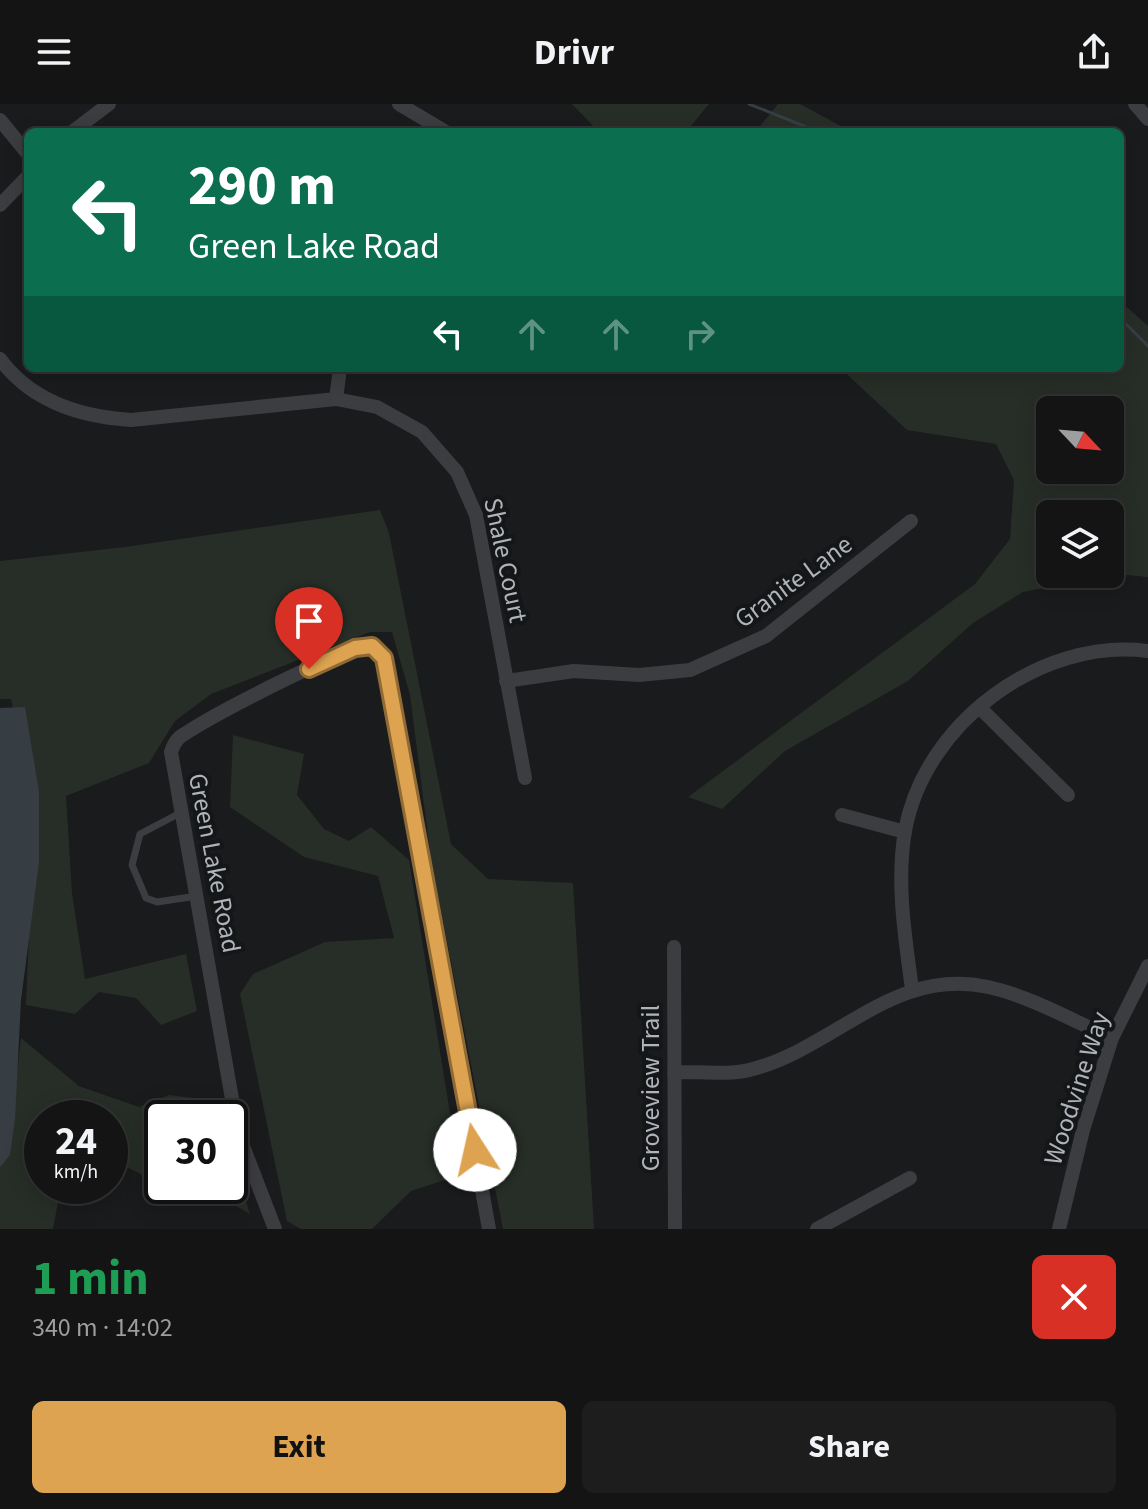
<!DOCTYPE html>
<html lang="en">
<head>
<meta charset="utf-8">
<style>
  :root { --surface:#141415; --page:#1d1d1e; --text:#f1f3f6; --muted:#9d9ea0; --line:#333334; --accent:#dea351 }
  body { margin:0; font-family:"Source Sans 3",sans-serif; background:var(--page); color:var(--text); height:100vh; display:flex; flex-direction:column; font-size:30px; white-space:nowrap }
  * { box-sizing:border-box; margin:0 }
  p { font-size:26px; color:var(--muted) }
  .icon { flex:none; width:44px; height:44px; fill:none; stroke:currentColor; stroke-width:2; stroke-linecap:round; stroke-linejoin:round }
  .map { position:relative; height:1125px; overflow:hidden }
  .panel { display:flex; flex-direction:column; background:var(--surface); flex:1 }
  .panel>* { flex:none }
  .top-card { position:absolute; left:24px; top:24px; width:1100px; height:244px; border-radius:12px; box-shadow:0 4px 20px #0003,0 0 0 2px var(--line); background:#0b6e4f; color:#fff; overflow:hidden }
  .needle { width:52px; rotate:116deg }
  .buttons { position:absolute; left:1036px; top:292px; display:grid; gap:16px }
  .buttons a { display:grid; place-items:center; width:88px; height:88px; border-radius:12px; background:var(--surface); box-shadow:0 4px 20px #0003,0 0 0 2px var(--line); font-size:40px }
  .speed { position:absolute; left:24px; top:996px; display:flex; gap:16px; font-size:40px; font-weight:700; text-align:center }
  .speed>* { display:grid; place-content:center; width:104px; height:104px; border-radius:50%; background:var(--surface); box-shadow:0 4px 20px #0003,0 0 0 2px var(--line); line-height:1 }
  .speed small { font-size:20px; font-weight:400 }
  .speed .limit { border:4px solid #111; border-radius:12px; background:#fff; color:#111 }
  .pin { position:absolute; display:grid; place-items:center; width:68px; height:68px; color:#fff; margin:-82px -34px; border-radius:50% 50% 50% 0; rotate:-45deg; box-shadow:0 0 8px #0007 }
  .pin .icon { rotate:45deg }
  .me { position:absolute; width:88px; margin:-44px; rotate:350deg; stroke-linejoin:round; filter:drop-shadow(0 0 6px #0008) }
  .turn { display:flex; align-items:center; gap:28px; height:168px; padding:0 32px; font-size:36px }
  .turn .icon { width:104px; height:104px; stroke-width:2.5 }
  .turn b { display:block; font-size:56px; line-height:68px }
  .lanes { display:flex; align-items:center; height:76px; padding:0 32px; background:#0003; justify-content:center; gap:40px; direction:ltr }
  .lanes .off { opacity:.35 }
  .round { display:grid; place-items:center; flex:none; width:84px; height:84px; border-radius:12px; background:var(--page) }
  .summary { display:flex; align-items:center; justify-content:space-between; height:136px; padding:0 32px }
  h1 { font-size:48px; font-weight:700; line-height:60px; color:#1e9e55 }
  .button { display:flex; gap:16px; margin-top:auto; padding:16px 32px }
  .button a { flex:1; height:92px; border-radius:12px; background:var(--accent); color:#111; font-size:32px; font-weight:700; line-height:92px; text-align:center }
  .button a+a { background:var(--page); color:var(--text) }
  header { display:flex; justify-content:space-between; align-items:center; height:104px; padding:0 32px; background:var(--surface); font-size:36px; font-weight:700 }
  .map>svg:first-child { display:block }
  .green { fill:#272e27; fill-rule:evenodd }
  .water { fill:#363e44 }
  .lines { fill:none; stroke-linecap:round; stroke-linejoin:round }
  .stream { stroke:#363e44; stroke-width:3 }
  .service { stroke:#3c3d41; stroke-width:7 }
  .minor { stroke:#3c3d41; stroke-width:14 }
  .route-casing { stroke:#906a35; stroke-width:20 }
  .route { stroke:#dea351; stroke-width:14 }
  .labels { text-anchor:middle; stroke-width:8; stroke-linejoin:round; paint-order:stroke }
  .street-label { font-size:26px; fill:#afb3ba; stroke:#151617 }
</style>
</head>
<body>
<header><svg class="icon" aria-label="menu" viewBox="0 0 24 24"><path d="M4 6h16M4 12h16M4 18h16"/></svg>Drivr<svg class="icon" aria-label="share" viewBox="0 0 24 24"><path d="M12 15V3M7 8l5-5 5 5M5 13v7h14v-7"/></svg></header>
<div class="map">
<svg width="1148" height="1125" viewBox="0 0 1148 1125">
  <rect width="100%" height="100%" fill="#1a1b1c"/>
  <path class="green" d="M572 0H709L686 28H599Z
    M778 0H800L852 28H755Z
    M1120 197 1148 222V473L1116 470 1023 488 973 519 908 577 785 647 722 705 688 693 975 480 1010 435 1014 376 996 340 907 326 840 264H1120ZM1110 306V366H1050V306ZM1050 410H1110V470H1050Z
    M380 406 389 429 451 740 488 775 573 779 594 1125H503L431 755 410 591 392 528H370L211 590 175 617 149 659 66 692 72 789 85 875 186 850 197 907 161 921 136 894 99 888 75 910 26 901 30 808 27 666 11 595H0V457L125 443Z
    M233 631 304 650 297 691 324 725 349 737 371 723 409 756 460 1071 411 1087 372 1125H301L287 1117 240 890 253 870 325 838 394 834 378 772 304 753 230 703Z
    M21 934 79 982 139 1003 169 991 218 997 222 1014H162V1065L147 1073 110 1055V1014H42V1082H61L53 1125H0V1049L11 1019Z
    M230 1050 250 1110 205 1084 230 1082Z"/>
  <path class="water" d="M25 603 39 688V758L21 896 15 1015 10 1051 0 1063V604Z"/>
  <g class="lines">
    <path class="stream" d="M749 0 819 28
      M1120 214 1148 242"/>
    <path class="service" d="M182 708 140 730 132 761 146 794 157 798 197 792"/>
    <path class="minor" d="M399 0 446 28
      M1135 0 1148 15
      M0 16 28 50
      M72 28 109 0
      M0 101 28 72
      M0 255C31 297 81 313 131 316L336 295 377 303 422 328 457 368 476 411 525 674
      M336 295 340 264
      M506 577 574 567 639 571 690 566 766 532 911 417
      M979 603 1068 691
      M842 711 905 728
      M674 843 675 1125
      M912 885C905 833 896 778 905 727 924 620 1040 533 1148 547
      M674 968C699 967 730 972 753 965 838 942 893 863 988 883 1030 892 1073 917 1112 934
      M275 1125 238 1029 171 648C173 642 175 637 180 633 210 612 340 544 372 542L381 549 389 569 489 1125
      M817 1125 910 1074
      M1059 1125 1083 1026 1112 934 1148 862"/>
  </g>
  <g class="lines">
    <g class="route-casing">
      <path id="route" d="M309 565 355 544 372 542 384 554 475 1046"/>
    </g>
    <use href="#route" class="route"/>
  </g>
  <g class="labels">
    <g class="street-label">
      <text transform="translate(506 456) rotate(78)" y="9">Shale Court</text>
      <text transform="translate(793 477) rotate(-36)" y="9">Granite Lane</text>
      <text transform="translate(215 759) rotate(79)" y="9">Green Lake Road</text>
      <text transform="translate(650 984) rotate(-90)" y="9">Groveview Trail</text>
      <text transform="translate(1076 984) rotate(-72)" y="9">Woodvine Way</text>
    </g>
  </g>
</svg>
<div class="buttons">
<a><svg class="needle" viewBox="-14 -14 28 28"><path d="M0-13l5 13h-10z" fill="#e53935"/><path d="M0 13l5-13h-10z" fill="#9d9ea0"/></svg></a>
<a><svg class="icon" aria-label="layers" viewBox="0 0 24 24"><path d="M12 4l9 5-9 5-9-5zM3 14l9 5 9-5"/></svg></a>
</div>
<div class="speed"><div>24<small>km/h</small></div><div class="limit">30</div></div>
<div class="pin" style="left:309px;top:565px;background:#d93025"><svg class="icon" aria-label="arrive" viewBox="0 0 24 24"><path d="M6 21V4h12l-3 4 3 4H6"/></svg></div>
<svg class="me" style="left:475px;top:1046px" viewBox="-20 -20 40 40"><circle r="19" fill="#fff"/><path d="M0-13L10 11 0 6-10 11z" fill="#dea351"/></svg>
<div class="top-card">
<div class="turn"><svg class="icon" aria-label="left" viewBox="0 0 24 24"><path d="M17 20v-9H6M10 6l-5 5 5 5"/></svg><div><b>290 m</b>Green Lake Road</div></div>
<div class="lanes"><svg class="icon" aria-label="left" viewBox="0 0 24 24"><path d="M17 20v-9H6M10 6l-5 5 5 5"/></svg><svg class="icon off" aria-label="ahead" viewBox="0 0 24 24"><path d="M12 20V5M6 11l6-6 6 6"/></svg><svg class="icon off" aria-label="ahead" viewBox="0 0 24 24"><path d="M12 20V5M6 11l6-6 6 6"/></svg><svg class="icon off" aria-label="right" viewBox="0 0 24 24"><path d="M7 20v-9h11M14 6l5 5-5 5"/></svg></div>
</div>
</div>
<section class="panel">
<div class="summary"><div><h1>1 min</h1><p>340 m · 14:02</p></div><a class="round" style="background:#d93025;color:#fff"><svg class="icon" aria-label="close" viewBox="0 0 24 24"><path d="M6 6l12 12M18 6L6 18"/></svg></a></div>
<div class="button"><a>Exit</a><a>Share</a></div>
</section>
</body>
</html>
